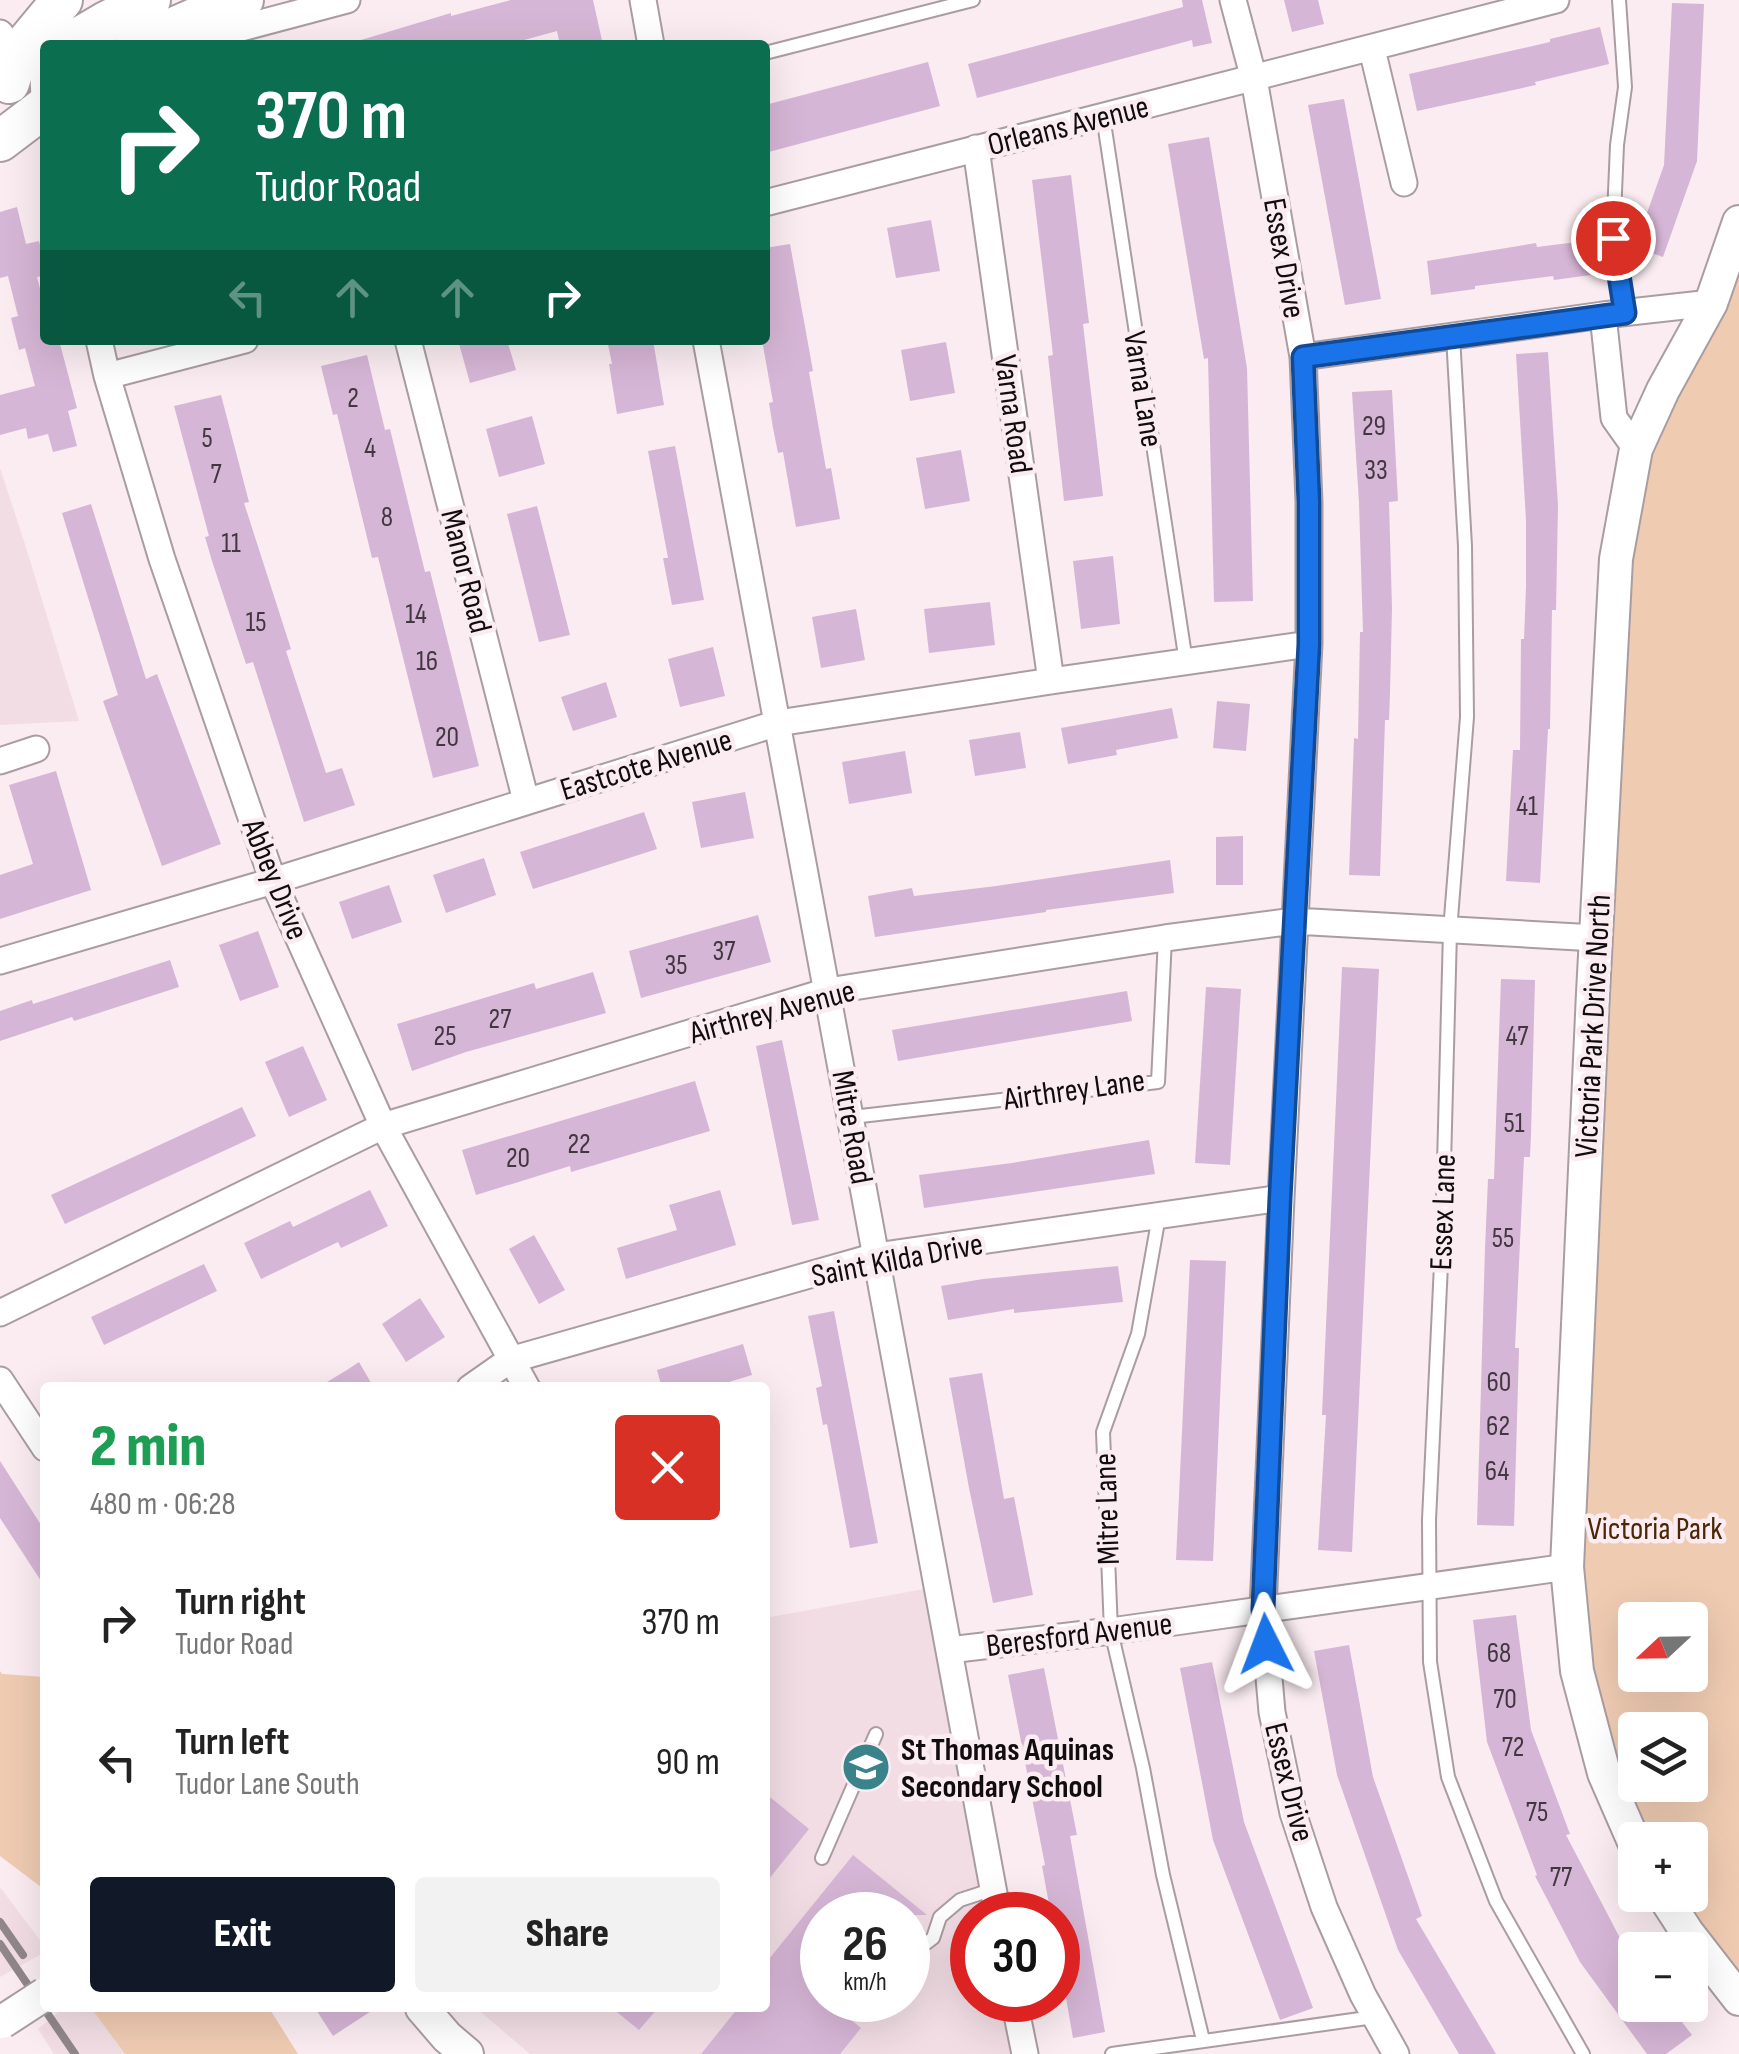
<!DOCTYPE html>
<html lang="en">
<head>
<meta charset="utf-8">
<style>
  :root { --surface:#fff; --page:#f2f2f2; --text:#222; --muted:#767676; --accent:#111827 }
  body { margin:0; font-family:"Sofia Sans Condensed",sans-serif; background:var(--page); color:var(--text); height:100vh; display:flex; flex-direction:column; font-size:38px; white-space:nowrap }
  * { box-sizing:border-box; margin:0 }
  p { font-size:32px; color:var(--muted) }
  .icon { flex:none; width:55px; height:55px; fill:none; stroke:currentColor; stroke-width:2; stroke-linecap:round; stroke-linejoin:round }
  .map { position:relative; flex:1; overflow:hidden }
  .drawer { position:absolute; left:40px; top:1382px; width:730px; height:630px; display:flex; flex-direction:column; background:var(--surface); border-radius:10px; box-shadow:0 10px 40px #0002 }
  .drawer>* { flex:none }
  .top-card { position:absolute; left:40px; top:40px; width:730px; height:305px; border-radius:10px; box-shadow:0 10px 40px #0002; background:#0b6e4f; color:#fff; overflow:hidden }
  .needle { width:65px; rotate:248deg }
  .tools { position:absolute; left:1618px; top:1602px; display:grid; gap:20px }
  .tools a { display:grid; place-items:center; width:90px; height:90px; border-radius:10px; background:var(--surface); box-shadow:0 10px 40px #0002; font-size:50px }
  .speed { position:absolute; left:800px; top:1892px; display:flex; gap:20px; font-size:50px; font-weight:700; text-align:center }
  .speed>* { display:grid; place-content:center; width:130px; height:130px; border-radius:50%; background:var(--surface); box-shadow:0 10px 40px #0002; line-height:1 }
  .speed small { font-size:25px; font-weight:400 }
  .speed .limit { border:15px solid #d22; background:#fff; color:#111 }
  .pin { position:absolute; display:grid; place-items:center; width:85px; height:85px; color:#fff; margin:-42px; border:5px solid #fff; border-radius:50%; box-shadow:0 2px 10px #0007 }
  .me { position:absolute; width:110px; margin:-55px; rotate:357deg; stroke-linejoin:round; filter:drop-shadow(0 0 8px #0008) }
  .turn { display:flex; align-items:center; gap:35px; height:210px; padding:0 50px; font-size:45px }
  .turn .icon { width:130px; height:130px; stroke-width:2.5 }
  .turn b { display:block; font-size:70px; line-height:85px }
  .lanes { display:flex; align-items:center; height:95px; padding:0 50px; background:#0003; justify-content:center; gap:50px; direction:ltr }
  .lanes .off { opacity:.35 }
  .round { display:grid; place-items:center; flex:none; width:105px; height:105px; border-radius:10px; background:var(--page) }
  .overview { display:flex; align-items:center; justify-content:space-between; height:170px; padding:0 50px }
  h1 { font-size:60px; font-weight:800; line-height:75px; color:#1e9e55 }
  .action { display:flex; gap:20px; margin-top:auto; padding:20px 50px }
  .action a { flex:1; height:115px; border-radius:10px; background:var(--accent); color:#fff; font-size:40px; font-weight:800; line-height:115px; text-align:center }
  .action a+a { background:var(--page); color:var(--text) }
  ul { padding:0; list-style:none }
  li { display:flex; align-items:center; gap:30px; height:140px; padding:0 50px }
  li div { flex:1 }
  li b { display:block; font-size:38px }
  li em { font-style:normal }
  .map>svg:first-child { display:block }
  .built { fill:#f2dde4; fill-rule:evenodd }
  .green { fill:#efcbb2; fill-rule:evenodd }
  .building { fill:#d6b6d6 }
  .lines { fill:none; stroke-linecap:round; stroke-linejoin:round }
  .service-casing { stroke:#aa9da1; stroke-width:16 }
  .minor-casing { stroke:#aa9da1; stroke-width:29 }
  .tertiary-casing { stroke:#aa9da1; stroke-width:36 }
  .primary-casing { stroke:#aa9da1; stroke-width:44 }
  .service { stroke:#fff; stroke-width:12 }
  .minor { stroke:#fff; stroke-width:25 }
  .tertiary { stroke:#fff; stroke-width:32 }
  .primary { stroke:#fff; stroke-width:40 }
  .rail { stroke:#91878b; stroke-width:8 }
  .tertiary-bridge-casing { stroke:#aa9da1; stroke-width:36; stroke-linecap:butt }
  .tertiary-bridge { stroke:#fff; stroke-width:32 }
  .route-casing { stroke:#114b97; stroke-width:25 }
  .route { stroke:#1a73e8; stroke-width:18 }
  .labels { text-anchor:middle; stroke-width:9; stroke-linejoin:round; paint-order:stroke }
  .number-label { font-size:28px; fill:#423740 }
  .street-label { font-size:32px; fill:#110d0e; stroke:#faecf1 }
  .park-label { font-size:32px; fill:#4c2707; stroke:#faecf1 }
  .poi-label { font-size:32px; font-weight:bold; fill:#110d0e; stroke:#faecf1; text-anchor:start }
</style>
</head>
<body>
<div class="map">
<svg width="1739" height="2054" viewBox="0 0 1739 2054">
  <rect width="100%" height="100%" fill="#faecf1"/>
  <path class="built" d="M0 468 24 541 79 721 0 725Z
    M935 1587 994 1915H972V2000H1009L1019 2054H530L476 2008H765V1618ZM822 1915H908V2000H822Z
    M0 1887 45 1947V1952L0 1977Z
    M63 2008H91L125 2054H54L38 2029Z"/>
  <path class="green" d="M1739 222V1999L1663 1895H1690V1840H1635L1567 1567 1636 449ZM1635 1620H1690V1675H1635ZM1635 1730H1690V1785H1635Z
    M0 1671 2 1674 45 1677V1890L0 1856Z
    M91 2008H269L298 2054H125Z"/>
  <path class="building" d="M511 0H593L603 45H560L557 31 506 45H361V40L451 13V16Z
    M1182 0H1202L1212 43 1193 47 1192 40 977 98 968 64 1183 7Z
    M1284 0H1318L1324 24 1292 32Z
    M1672 3 1704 4 1697 161 1663 257 1635 247 1664 165Z
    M1600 27 1609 64 1535 82 1536 85 1417 111 1409 74 1550 42V39Z
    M928 62 940 106 765 153V105Z
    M1344 99 1381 299 1345 305 1308 105Z
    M1209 137 1247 368 1253 601 1214 602 1208 358 1204 359 1168 144Z
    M1071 175 1089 323 1083 324 1103 496 1064 501 1048 356 1053 355 1032 180Z
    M17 207 26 244 39 241 45 265V276L37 277 45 307V340H59L77 408 68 411 77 446 53 452 48 434 28 439 26 428 0 435V395L35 386 25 348 19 350 11 318 18 316 8 276 0 278V212Z
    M931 220 940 271 896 278 887 228Z
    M1593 240 1598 274 1554 280 1553 276 1475 286V289L1431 295 1427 261 1536 243 1537 247Z
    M790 244 813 371 809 372 826 469 831 468 840 519 796 527 783 452 778 453 773 428 769 403 773 402 762 340H765V248Z
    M458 340H507L516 370 470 383Z
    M607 340H653L664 405 617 414 609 364H612Z
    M946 342 955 393 910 401 901 350Z
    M1548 352 1558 505 1556 610H1552L1550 729H1548L1540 883 1506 881 1513 750H1520L1521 639H1524L1526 587V520L1516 354Z
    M367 355 385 430 390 429 425 572 430 571 479 766 433 778 378 557 372 558 337 414 333 415 321 366Z
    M1392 390 1398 501 1389 502 1392 608 1390 693 1389 720H1385L1380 876 1349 875 1354 738 1358 739 1360 632H1363L1359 503 1352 392Z
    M221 395 249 502 244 503 291 649 286 651 326 773 342 768 355 805 304 822 253 662 246 664 212 561 205 537 209 536 174 406Z
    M532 416 545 464 499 477 486 429Z
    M675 446 704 600 672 605 663 558H668L648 451Z
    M961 450 970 501 925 509 916 458Z
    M91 504 146 679 157 674 221 844 162 866 103 701 118 695 62 513Z
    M537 506 570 635 539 642 507 514Z
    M1113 556 1120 624 1081 629 1073 561Z
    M990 602 995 645 929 653 924 609Z
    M856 609 865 660 821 668 812 617Z
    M713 647 725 696 680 707 668 659Z
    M606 682 617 717 573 731 561 697Z
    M1217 701 1250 704 1246 751 1213 748Z
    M1172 708 1178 738 1116 750 1117 755 1068 764 1061 728Z
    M1020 732 1026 768 975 776 969 740Z
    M905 751 912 793 849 804 842 762Z
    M56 771 91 890 0 919V875L33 864 9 785Z
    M745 792 754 838 701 848 692 802Z
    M644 812 657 849 533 889 520 852Z
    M1243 836V885H1216V837Z
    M484 858 496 895 446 913 433 875Z
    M1170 860 1174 893 1046 910V912L875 937 868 896 912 888 914 896 996 886Z
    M389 885 402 922 352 939 339 902Z
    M758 915 771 962 641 998 629 951Z
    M258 931 279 987 240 1001 219 945Z
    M170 960 179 987 74 1021 72 1017 0 1041V1011L32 1000 33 1004Z
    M1342 967 1379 969 1352 1552 1318 1550 1326 1415H1322Z
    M593 972 606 1013 466 1052 412 1071 397 1024 534 983 536 989Z
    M1501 979 1535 980 1531 1134 1530 1157H1524L1515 1348H1519L1514 1526 1477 1525 1485 1248 1488 1179H1494Z
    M1206 987 1241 989 1230 1165 1195 1163Z
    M1127 991 1132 1021 898 1061 892 1030Z
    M782 1040 819 1220 792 1225 756 1046Z
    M303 1046 327 1100 289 1117 265 1062Z
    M695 1081 710 1131 571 1172 570 1166 476 1195 462 1150Z
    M242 1107 256 1136 65 1224 51 1195Z
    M1149 1140 1155 1174 924 1208 919 1175 1012 1163Z
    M370 1190 388 1226 341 1248 338 1242 261 1279 244 1243 290 1221 293 1227Z
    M720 1190 736 1245 626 1279 617 1248 677 1230 669 1205Z
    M534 1235 565 1290 539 1304 509 1249Z
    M1190 1260 1226 1261 1213 1561 1176 1560Z
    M204 1264 217 1291 104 1345 91 1317Z
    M1118 1266 1123 1302 1014 1313V1309L948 1320 941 1286 983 1279Z
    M420 1298 445 1337 406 1362 382 1324Z
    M834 1311 878 1543 850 1548 827 1424 823 1425 816 1388 822 1386 808 1316Z
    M743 1344 752 1375 709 1388H662L657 1370Z
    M359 1362 374 1388H317L347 1370Z
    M982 1373 1004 1499 1014 1497 1033 1595 993 1603 969 1488 949 1378Z
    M0 1461 45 1531V1587L0 1518Z
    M1516 1615 1531 1730 1570 1834 1566 1835 1620 1938 1635 1959V2005H1669L1692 2035 1666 2054H1647L1580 1962 1535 1876 1537 1875 1487 1742 1473 1620Z
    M1349 1645 1373 1777 1422 1916 1416 1919 1496 2054H1459L1398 1950 1337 1775 1314 1651Z
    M1212 1662 1244 1822 1313 2008 1280 2020 1213 1840 1180 1668Z
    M1044 1668 1077 1835 1070 1836 1105 2032 1073 2038 1058 1952V1915H1051L1042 1866 1045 1865 1008 1675Z
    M765 1793 809 1829 765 1884Z
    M853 1855 927 1915H822V2000H827L861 2028 840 2054H701L738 2008H765V1964Z
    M315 2008H376L333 2036Z
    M612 2008H658L639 2030Z"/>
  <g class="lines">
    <g class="service-casing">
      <path id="service" d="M1619 0 1625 87 1617 145 1613 239 1625 313
        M765 53 973 0
        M1103 116 1186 662
        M1453 336 1465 546 1467 717 1450 931 1442 1243 1429 1520 1430 1662 1448 1777 1496 1901 1583 2054
        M852 1117 1158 1082 1165 938
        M1159 1216 1138 1334 1103 1432 1111 1631 1143 1768 1163 1875 1203 2040
        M822 1858 876 1734
        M908 1957 933 1938 940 1917 960 1900 994 1889
        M854 2008 862 2000
        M1112 2054 1374 2017"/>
    </g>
    <g class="minor-casing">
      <path id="minor" d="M643 0 651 45
        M1233 0 1254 79 1303 357 1309 502V644L1281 1198 1263 1609 1272 1712 1293 1813 1324 1907 1363 1995 1396 2054
        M40 28 45 113
        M0 33 1 34
        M200 39 347 0
        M1372 49 1404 183
        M976 148 1051 681
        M765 203 1556 0
        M1603 315 1614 418 1636 449
        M99 340 107 376 162 559 273 881 383 1126 527 1388
        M408 340 526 801
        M706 340 998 1915
        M1303 357 1603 315 1711 303
        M107 376 245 340
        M0 761 36 749
        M0 961 273 881 778 723 1051 681 1309 644
        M0 1313 383 1126 828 991 1165 938 1294 921 1596 938
        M0 1380 45 1448
        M470 1388 510 1360 876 1256 1281 1198
        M949 1650 1111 1631 1567 1567
        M1014 2000 1025 2054"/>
    </g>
    <g class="tertiary-casing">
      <path id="tertiary" d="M1635 1844 1604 1773 1577 1671 1567 1567 1593 993 1616 559 1636 449 1663 390 1711 303 1739 222
        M1663 1895 1687 1932 1739 1999
        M422 2008 447 2037 467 2054"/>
    </g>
    <g class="primary-casing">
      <path id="primary" d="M67 45 106 22 150 0
        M135 45 212 11 243 0
        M9 83 18 53 62 0
        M0 141 45 107"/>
    </g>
    <use href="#service" class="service"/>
    <use href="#minor" class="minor"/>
    <use href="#tertiary" class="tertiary"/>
    <use href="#primary" class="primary"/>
    <path class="rail" d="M0 1922 23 1955
      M0 1944 75 2054"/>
    <g class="tertiary-bridge-casing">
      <path id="tertiary-bridge" d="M2 2022 45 1994"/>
    </g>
    <use href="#tertiary-bridge" class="tertiary-bridge"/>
  </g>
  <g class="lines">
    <g class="route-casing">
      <path id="route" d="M1266 1644 1263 1609 1280 1198 1309 644V502L1303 357 1625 313 1613 238"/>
    </g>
    <use href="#route" class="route"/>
  </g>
  <defs>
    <g id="school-disc" transform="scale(2.5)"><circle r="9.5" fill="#3b838a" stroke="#faecf1"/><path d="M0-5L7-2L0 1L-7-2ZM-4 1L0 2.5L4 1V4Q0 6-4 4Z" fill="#fff"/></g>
  </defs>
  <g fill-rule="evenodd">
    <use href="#school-disc" x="866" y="1767"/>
  </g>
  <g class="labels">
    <g class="number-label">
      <text x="353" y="407">2</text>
      <text x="1374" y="435">29</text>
      <text x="207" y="447">5</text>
      <text x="370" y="457">4</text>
      <text x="1376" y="479">33</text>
      <text x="216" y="483">7</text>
      <text x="387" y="526">8</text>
      <text x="231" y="552">11</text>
      <text x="416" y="623">14</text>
      <text x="256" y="631">15</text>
      <text x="427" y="670">16</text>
      <text x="447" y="746">20</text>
      <text x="1527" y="815">41</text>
      <text x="724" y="960">37</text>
      <text x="676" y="974">35</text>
      <text x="500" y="1028">27</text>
      <text x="445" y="1045">25</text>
      <text x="1517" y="1045">47</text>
      <text x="1514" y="1132">51</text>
      <text x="579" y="1153">22</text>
      <text x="518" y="1167">20</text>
      <text x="1503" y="1247">55</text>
      <text x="1499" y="1391">60</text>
      <text x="1498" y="1435">62</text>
      <text x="1497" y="1480">64</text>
      <text x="1499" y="1662">68</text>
      <text x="1505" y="1708">70</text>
      <text x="1513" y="1756">72</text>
      <text x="1537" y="1821">75</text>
      <text x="1561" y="1886">77</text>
    </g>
    <g class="street-label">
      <text transform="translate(1068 125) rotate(-14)" y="11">Orleans Avenue</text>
      <text transform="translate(1285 258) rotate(80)" y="11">Essex Drive</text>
      <text transform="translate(1144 389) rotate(81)" y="11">Varna Lane</text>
      <text transform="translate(1014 414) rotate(82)" y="11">Varna Road</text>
      <text transform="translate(467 571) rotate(76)" y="11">Manor Road</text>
      <text transform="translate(646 764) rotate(-17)" y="11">Eastcote Avenue</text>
      <text transform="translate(276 879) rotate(68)" y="11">Abbey Drive</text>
      <text transform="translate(772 1011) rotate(-15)" y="11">Airthrey Avenue</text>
      <text transform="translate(1592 1026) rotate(-87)" y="11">Victoria Park Drive North</text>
      <text transform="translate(1074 1089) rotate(-8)" y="11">Airthrey Lane</text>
      <text transform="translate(853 1127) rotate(80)" y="11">Mitre Road</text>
      <text transform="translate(1442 1212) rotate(-88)" y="11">Essex Lane</text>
      <text transform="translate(897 1259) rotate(-11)" y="11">Saint Kilda Drive</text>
      <text transform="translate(1106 1509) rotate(-92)" y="11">Mitre Lane</text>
      <text transform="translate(1079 1634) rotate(-7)" y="11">Beresford Avenue</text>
      <text transform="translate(1290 1782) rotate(76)" y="11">Essex Drive</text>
    </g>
    <g class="park-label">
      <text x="1655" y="1539">Victoria Park</text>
    </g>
    <g class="poi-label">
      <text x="901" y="1760">St Thomas Aquinas<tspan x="901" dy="37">Secondary School</tspan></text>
    </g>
  </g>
</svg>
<div class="tools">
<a><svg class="needle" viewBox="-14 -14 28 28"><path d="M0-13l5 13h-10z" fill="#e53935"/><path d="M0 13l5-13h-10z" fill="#767676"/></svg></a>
<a><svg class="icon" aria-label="layers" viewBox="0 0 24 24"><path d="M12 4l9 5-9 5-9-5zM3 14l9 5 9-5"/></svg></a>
<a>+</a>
<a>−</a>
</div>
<div class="speed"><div>26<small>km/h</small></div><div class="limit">30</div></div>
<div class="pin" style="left:1613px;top:238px;background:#d93025"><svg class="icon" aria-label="arrive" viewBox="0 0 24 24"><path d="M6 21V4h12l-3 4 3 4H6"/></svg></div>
<svg class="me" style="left:1266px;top:1644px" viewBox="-20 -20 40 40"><path d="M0-17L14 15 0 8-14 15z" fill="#1a73e8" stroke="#fff" stroke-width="4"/></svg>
<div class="top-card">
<div class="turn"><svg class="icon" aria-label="right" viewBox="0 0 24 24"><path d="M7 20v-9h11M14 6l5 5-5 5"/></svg><div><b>370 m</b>Tudor Road</div></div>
<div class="lanes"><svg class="icon off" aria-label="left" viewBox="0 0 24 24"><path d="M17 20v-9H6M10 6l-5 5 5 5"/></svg><svg class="icon off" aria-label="ahead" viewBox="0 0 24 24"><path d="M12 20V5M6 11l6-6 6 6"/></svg><svg class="icon off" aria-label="ahead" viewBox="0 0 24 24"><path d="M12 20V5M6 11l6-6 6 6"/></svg><svg class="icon" aria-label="right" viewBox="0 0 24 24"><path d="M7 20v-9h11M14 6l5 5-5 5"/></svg></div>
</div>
<section class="drawer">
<div class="overview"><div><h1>2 min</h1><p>480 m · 06:28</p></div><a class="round" style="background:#d93025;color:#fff"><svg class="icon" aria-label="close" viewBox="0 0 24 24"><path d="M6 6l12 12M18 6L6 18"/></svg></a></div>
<ul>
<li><svg class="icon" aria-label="right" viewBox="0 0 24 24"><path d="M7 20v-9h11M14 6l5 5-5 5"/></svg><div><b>Turn right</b><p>Tudor Road</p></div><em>370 m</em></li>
<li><svg class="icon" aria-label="left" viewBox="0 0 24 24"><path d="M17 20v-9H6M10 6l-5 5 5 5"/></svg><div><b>Turn left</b><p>Tudor Lane South</p></div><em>90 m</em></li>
</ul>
<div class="action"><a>Exit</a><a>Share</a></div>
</section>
</div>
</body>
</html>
